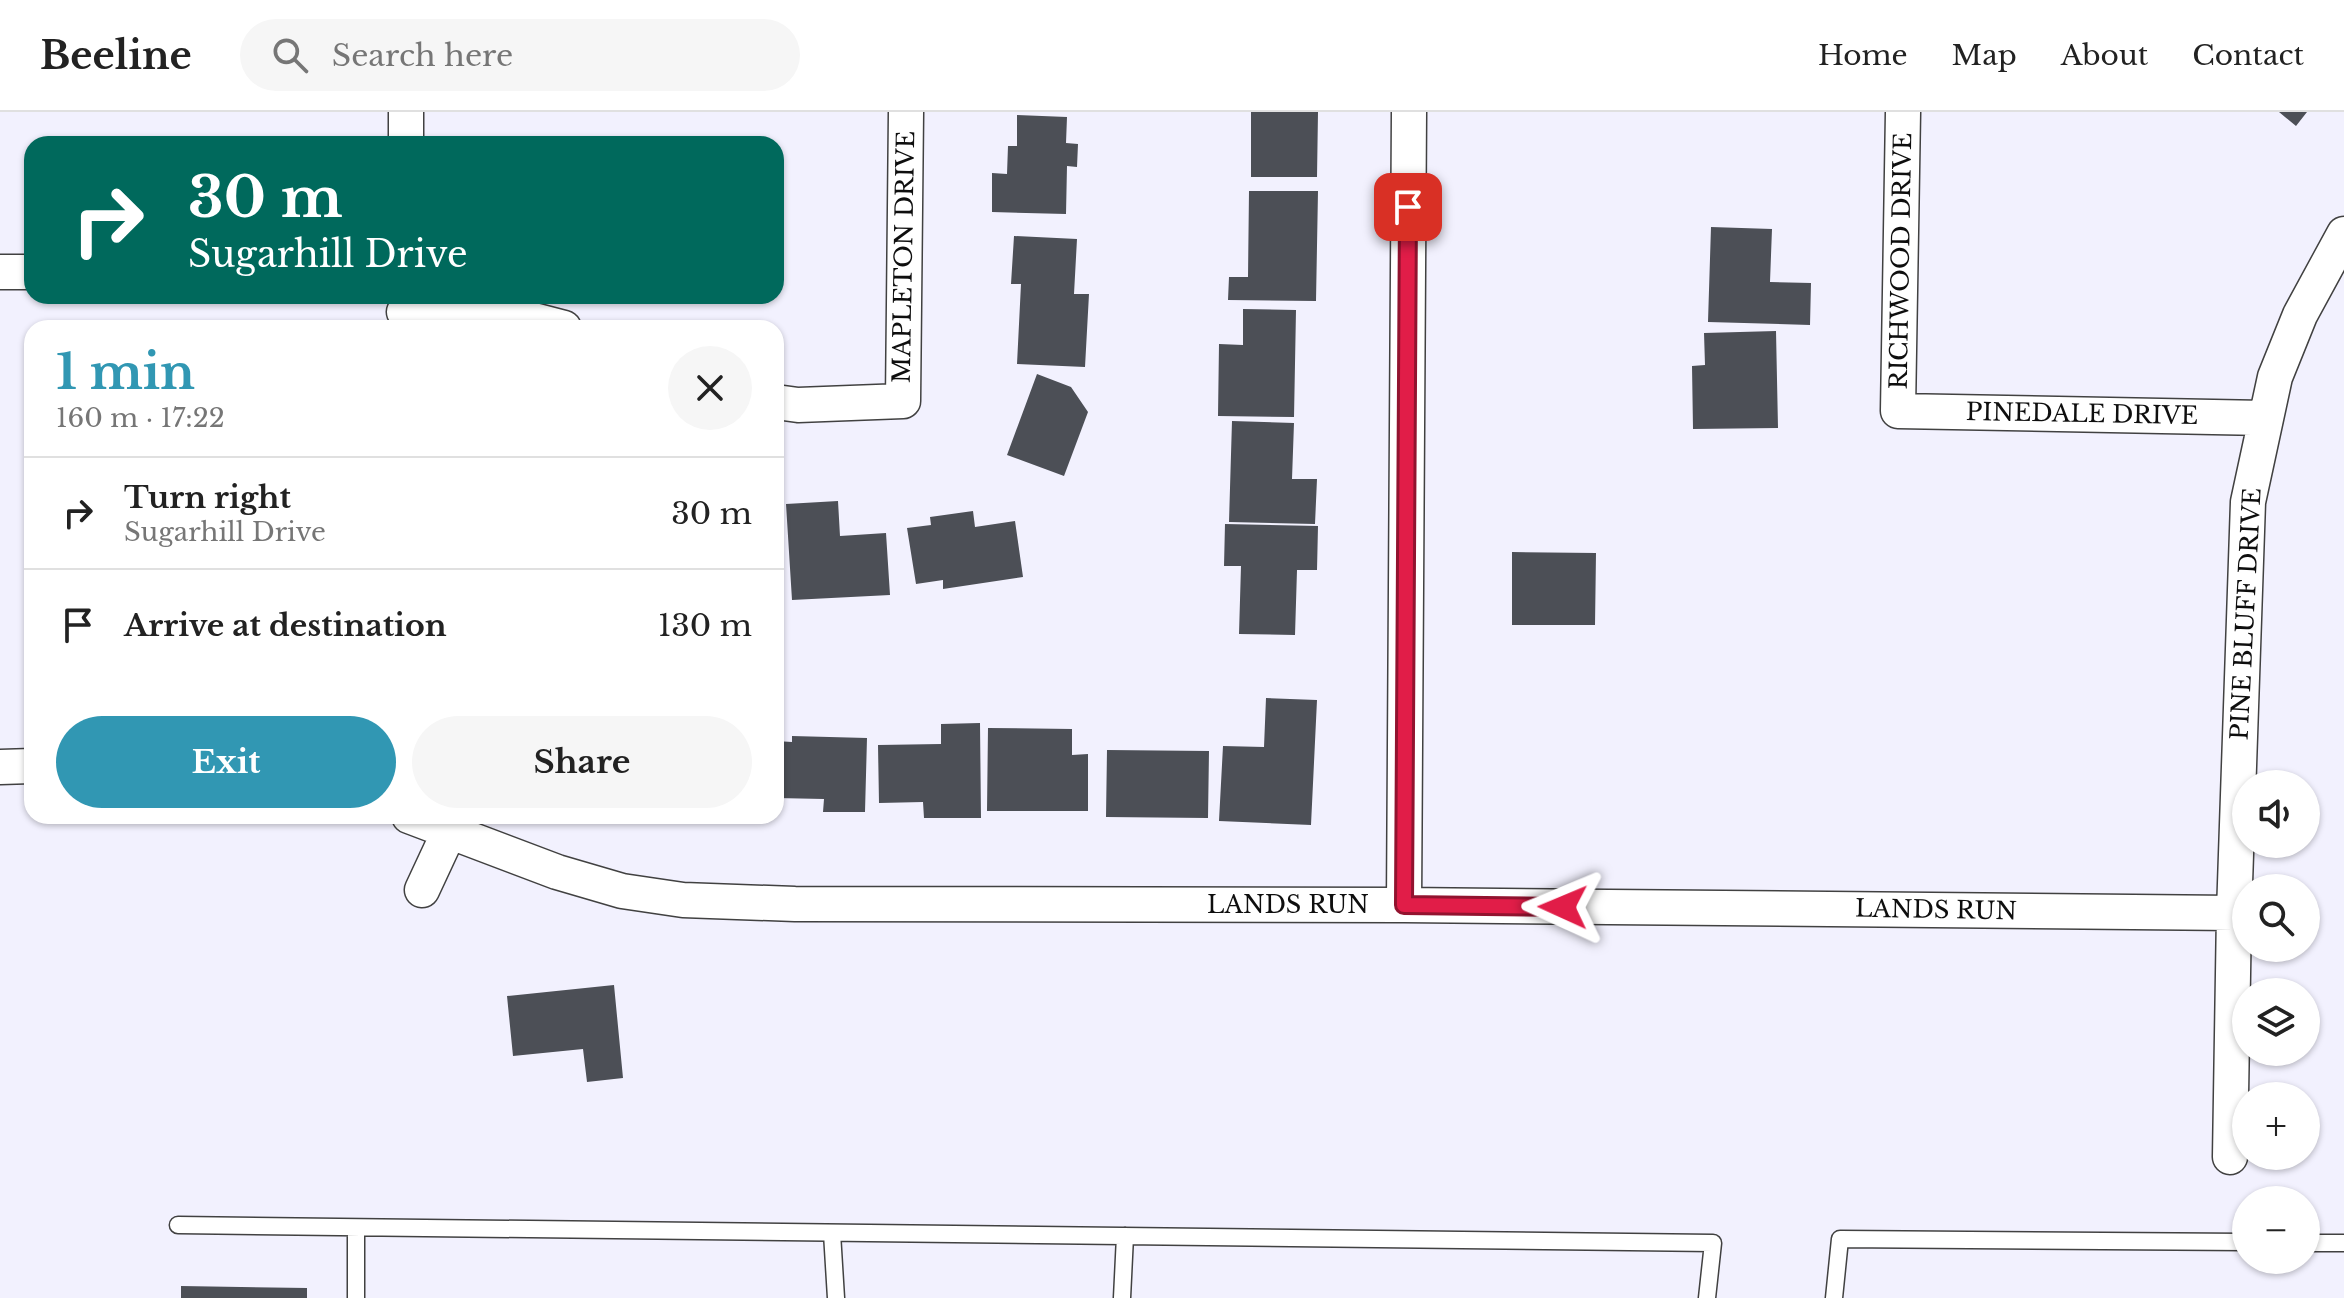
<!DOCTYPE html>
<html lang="en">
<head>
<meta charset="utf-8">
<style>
  :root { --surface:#fff; --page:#f6f6f6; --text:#222; --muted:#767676; --line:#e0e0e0; --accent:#3197b3 }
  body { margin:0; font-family:"Libre Baskerville",serif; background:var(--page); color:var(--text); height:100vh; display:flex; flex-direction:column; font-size:30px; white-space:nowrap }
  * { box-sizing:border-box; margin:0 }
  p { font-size:26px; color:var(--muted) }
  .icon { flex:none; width:44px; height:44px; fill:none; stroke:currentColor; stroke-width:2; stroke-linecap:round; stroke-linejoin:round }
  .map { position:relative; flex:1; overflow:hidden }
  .side { position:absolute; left:24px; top:208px; width:760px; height:504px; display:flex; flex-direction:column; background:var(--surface); border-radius:24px; box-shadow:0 2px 6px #0004 }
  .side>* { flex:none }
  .banner { position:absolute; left:24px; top:24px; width:760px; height:168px; border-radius:24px; box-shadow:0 2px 6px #0004; background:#00695c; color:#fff; overflow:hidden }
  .tools { position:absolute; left:2232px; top:658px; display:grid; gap:16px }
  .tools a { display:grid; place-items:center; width:88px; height:88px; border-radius:50%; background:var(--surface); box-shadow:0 2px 6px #0004; font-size:40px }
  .pin { position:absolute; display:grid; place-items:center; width:68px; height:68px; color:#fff; margin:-34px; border-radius:16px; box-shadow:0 4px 12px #0006 }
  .me { position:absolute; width:88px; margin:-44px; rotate:271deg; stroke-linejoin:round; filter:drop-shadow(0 0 6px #0008) }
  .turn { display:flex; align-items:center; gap:28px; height:168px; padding:0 32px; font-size:36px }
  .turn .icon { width:104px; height:104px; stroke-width:2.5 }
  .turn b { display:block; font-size:56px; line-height:68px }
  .round { display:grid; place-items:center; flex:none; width:84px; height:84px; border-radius:42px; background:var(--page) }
  .summary { display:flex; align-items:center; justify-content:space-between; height:136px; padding:0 32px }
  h1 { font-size:48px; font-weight:800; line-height:60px; color:var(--accent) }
  .cta { display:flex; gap:16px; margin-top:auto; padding:16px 32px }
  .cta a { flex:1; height:92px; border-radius:48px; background:var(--accent); color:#fff; font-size:32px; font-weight:800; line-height:92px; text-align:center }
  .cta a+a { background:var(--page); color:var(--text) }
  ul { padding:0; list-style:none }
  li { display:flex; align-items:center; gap:24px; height:112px; padding:0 32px; border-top:2px solid var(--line) }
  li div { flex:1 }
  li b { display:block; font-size:30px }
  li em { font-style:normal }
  header { display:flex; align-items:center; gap:48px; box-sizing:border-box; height:112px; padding:0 40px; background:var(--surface); border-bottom:2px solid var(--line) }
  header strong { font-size:38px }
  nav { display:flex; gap:44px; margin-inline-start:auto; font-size:28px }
  .search { width:560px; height:72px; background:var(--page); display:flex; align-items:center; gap:20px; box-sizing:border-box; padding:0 28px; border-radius:44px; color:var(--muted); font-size:30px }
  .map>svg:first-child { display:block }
  .building { fill:#4c4f56 }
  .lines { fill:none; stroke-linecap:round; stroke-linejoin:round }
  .service-casing { stroke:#414141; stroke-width:19 }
  .minor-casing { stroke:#414141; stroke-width:37 }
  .service { stroke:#fff; stroke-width:16 }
  .minor { stroke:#fff; stroke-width:34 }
  .route-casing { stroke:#92132f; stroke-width:20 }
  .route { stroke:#e11d48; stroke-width:14 }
  .labels { text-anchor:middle; stroke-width:8; stroke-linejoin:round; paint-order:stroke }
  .street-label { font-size:24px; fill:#0e0e0e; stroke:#fff }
</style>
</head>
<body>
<header>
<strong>Beeline</strong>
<div class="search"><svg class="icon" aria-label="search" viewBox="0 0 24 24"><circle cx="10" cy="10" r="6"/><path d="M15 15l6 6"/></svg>Search here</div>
<nav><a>Home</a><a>Map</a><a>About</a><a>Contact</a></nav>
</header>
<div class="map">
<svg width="2344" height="1186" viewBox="0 0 2344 1186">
  <rect width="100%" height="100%" fill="#f2f1fe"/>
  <path class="building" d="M1251 0H1318L1317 65H1251Z
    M2279 0H2307L2296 14Z
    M1017 3 1067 5 1066 31 1078 32 1077 55 1067 54 1066 102 992 100V61L1007 62 1008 34H1017Z
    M1249 79H1318L1316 189 1228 188 1229 165H1248Z
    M1711 115 1772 117 1770 170 1811 171 1810 213 1708 210Z
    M1014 124 1077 127 1074 182H1089L1085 255 1017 252 1021 172H1011Z
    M1243 197 1296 198 1294 305 1218 304 1219 232 1243 233Z
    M1776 219 1778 316 1693 317 1692 254 1705 253 1704 221Z
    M1037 262 1071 275 1088 300 1064 364 1007 343Z
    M1232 309 1294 311 1292 367H1317L1315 412 1229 410Z
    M776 388H783L780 478H776Z
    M838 389 840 424 886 421 890 483 792 488 786 392Z
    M973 399 975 415 1015 409 1023 465 943 477V468L916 472 907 416 931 413 930 405Z
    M1225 412 1318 414 1317 458H1297L1295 523 1239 522 1241 454H1224Z
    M1512 440 1596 441 1595 513H1512Z
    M1266 586 1317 588 1311 713 1219 709 1223 634 1264 635Z
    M980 611 981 706H924L923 690 879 691 878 633 941 632V612Z
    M988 616 1072 617V643L1088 642V699H987Z
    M792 624 867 626 865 700H823L824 687 776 686V629L792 630Z
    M1107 638 1209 639 1208 706 1106 705Z
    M614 873 623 966 587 970 583 937 513 944 507 884Z
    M181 1174 307 1176V1186H181Z"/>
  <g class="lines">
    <g class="service-casing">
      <path id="service" d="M178 1113 1713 1131 1707 1186
        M356 1116V1186
        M832 1121 836 1186
        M2306 1131H2344
        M1122 1186 1125 1124
        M1834 1186 1840 1127 2246 1130"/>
    </g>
    <g class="minor-casing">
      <path id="minor" d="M1903 0 1898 299 2265 306
        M406 32V0
        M0 160H32
        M404 200 514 203 564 216
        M776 290 798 293 903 289 906 0
        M0 655 32 654
        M409 704 557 760 622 779 683 788 795 792 1404 793 2234 801
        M422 778 449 720
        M1404 793 1409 0
        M2230 1045 2234 801 2248 390 2275 265 2300 203 2344 122"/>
    </g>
    <use href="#service" class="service"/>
    <use href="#minor" class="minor"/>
  </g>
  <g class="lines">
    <g class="route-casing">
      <path id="route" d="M1408 95 1404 793 1563 795"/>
    </g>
    <use href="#route" class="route"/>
  </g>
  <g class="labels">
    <g class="street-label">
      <text transform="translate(904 145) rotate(-89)" y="8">MAPLETON DRIVE</text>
      <text transform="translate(1901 149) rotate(-89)" y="8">RICHWOOD DRIVE</text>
      <text transform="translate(2082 302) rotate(1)" y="8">PINEDALE DRIVE</text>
      <text transform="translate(2246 502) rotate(-87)" y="8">PINE BLUFF DRIVE</text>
      <text x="1288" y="801">LANDS RUN</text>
      <text transform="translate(1936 798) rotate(1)" y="8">LANDS RUN</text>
    </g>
  </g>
</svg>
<div class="tools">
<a><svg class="icon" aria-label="sound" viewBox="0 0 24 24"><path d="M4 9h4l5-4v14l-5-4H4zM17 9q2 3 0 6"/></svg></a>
<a><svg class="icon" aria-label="search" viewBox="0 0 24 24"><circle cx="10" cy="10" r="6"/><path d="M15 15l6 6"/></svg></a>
<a><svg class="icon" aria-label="layers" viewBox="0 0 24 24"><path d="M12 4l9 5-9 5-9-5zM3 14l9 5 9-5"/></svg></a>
<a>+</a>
<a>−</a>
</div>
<div class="pin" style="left:1408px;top:95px;background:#d93025"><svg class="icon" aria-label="arrive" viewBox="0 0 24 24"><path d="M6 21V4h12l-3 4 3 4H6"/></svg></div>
<svg class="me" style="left:1563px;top:795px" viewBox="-20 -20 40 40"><path d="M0-17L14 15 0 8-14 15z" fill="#e11d48" stroke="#fff" stroke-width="4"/></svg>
<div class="banner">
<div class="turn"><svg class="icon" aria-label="right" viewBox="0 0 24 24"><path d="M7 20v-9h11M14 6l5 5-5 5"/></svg><div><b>30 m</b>Sugarhill Drive</div></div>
</div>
<section class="side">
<div class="summary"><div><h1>1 min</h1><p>160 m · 17:22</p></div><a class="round"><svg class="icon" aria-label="close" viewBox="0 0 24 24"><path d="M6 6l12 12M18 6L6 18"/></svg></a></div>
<ul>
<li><svg class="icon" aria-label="right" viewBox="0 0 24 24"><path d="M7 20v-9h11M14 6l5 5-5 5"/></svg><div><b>Turn right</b><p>Sugarhill Drive</p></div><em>30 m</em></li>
<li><svg class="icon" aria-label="arrive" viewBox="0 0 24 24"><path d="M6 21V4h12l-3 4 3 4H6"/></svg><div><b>Arrive at destination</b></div><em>130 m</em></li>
</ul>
<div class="cta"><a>Exit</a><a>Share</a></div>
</section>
</div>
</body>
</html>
